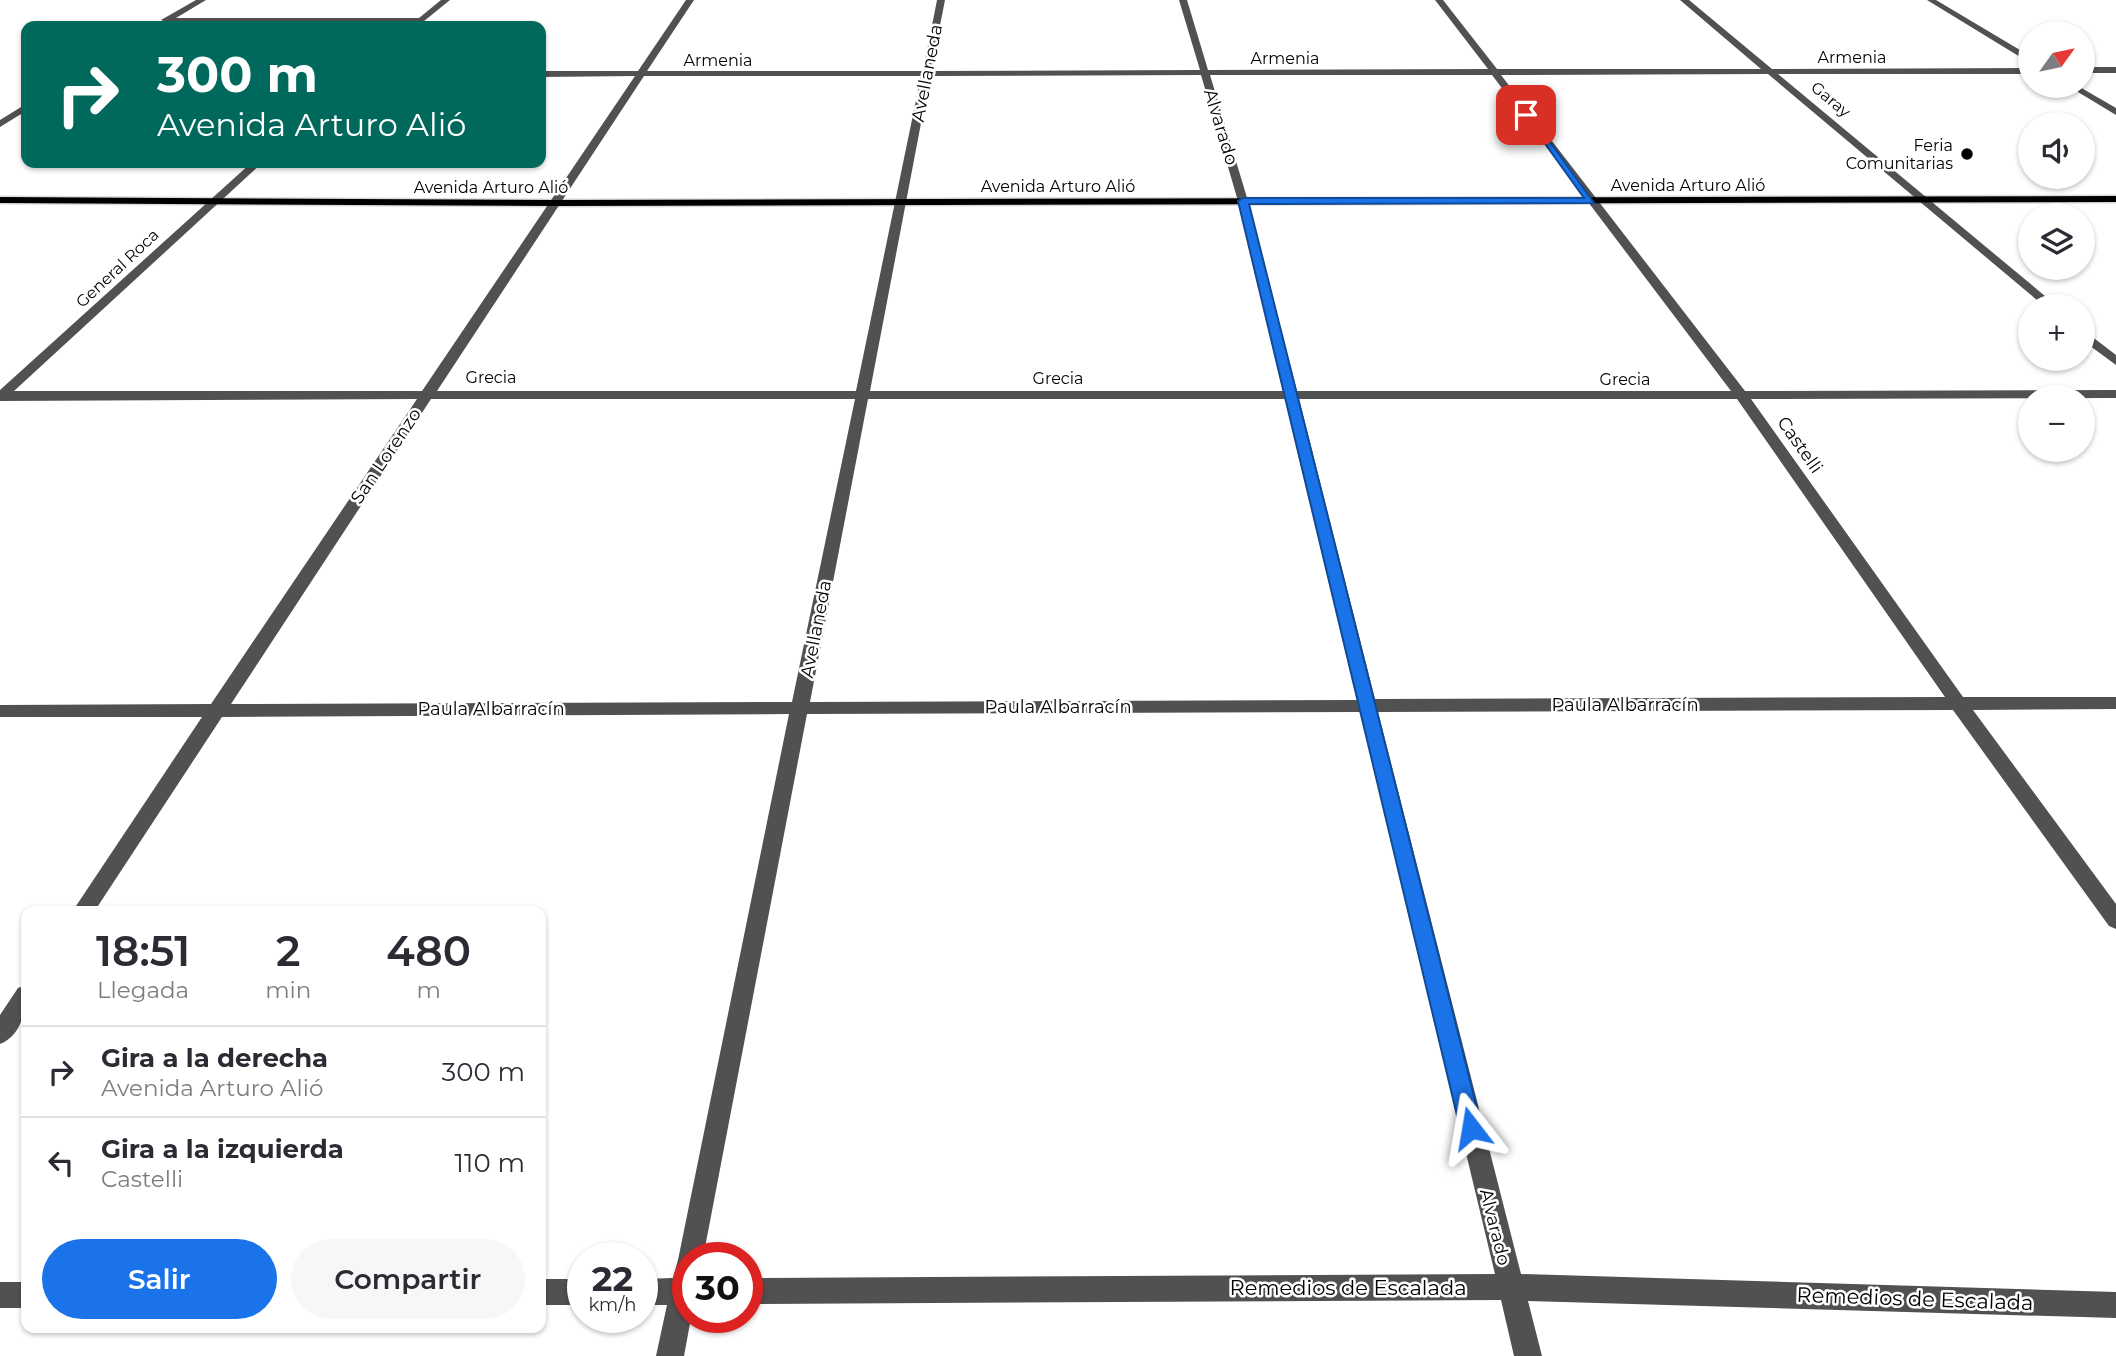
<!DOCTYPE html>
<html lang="es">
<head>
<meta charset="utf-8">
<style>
  :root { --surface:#fff; --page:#f7f7f7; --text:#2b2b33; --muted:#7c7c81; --line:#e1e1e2; --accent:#1a73e8 }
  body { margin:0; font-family:Montserrat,sans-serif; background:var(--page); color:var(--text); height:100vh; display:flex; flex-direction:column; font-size:26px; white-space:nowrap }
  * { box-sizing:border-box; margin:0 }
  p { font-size:23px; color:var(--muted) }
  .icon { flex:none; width:38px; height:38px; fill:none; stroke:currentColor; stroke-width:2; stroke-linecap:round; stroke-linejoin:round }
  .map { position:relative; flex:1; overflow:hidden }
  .drawer { position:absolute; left:21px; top:906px; width:525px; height:427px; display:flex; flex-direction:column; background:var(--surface); border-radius:14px; box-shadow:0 2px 5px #0004 }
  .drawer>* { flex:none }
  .top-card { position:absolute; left:21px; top:21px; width:525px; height:147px; border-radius:14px; box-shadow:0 2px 5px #0004; background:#00695c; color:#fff; overflow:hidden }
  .needle { width:46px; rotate:57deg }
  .tools { position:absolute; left:2018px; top:21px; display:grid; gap:14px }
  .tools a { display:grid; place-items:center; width:77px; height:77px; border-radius:50%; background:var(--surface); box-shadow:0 2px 5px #0004; font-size:35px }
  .speed { position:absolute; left:567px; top:1242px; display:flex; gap:14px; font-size:35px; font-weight:700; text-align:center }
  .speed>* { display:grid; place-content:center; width:91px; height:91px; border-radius:50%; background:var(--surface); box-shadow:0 2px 5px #0004; line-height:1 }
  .speed small { font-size:18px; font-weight:400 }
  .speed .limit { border:10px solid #d22; background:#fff; color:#111 }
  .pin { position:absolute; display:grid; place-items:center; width:60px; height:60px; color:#fff; margin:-30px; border-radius:14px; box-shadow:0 4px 10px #0006 }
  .me { position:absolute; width:77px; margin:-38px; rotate:346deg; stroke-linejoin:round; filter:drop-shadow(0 0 5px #0008) }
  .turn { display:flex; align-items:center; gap:24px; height:147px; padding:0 21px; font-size:32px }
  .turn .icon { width:91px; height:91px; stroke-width:2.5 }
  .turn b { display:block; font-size:49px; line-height:60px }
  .eta { display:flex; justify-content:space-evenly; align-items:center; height:119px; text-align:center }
  .eta b { font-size:42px; font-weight:600; line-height:49px }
  .action { display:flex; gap:14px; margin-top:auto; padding:14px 21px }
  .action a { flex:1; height:80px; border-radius:42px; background:var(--accent); color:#fff; font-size:28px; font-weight:600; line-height:80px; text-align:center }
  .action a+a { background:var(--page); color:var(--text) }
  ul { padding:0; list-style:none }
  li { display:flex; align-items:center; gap:21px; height:91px; padding:0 21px; border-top:2px solid var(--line) }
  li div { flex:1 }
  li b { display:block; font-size:26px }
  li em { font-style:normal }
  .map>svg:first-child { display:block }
  .green { fill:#d8d8d8 }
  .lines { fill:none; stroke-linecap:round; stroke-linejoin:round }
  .major-casing { stroke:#dbdbdb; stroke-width:3 }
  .minor { fill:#515151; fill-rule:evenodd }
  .major { fill:#000; fill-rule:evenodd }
  .route { fill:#1a73e8; stroke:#114b97; stroke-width:2 }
  .poi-dot { fill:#000; stroke:#fff; stroke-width:2.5 }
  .labels { text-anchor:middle; stroke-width:5; stroke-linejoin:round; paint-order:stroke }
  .far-street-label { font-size:16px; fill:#000; stroke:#fff }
  .far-poi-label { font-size:16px; fill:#000; stroke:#fff; text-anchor:end }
  .street-label { font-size:18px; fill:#000; stroke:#fff }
  .near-street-label { font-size:21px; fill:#000; stroke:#fff }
</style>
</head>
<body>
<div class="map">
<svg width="2116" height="1356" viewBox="0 0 2116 1356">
  <rect width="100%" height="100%" fill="#fff"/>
  <path class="green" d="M173 23H409L406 26H168Z"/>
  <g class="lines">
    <g class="major-casing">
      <path id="major" d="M2116 196V202L554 206 0 203V197L554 200Z"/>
    </g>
    <path class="minor" d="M196 0H206L176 18H419L441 0H450L418 26H409L413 22H165L161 20Z
      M686 0H694L647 71H923L937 0H945L931 71 1200 70 1179 0H1187L1208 70 1488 69 1435 0H1443L1497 69H1761L1680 0H1689L1772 69 2030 68V74H1778L2057 306H2044L1768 74 1501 75 1745 391 2116 390V398L1751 399 1963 697H2116V709L1973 710 2116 904V929L2109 926 1953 710 1378 712 1521 1274 2116 1292V1318L1528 1301 1542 1356H1514L1501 1300 747 1304V1278L1495 1274 1360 712 807 714 703 1258H688V1318H691L684 1356H656L667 1305H642V1279L673 1278 678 1260 789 714 222 717 94 912H72L202 717H0V705L211 704 417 399 0 401V390L251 163H262L14 391H422L635 76 541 77V71H638ZM1201 75 1238 201 1283 391H870L930 76ZM1210 75H1492L1731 391H1297L1248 201ZM644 76H921L856 391H437ZM431 399H855L792 702 231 704ZM868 399H1285L1357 700 810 702ZM1299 399H1737L1945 697 1375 699Z
      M1927 0H1936L2030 56V63Z
      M2082 67H2116V73H2082Z
      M2068 86H2078L2116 108V115Z
      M26 104V111L0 127V120Z
      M2082 329 2116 355V365L2082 340Z
      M26 985C27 1007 23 1035 0 1044V1015L18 988Z
      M541 1279H583V1305H541Z
      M0 1282H26V1308H0Z"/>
    <use href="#major" class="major"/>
  </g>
  <path class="route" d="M1523 113H1529L1594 203 1249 204 1482 1128 1479 1136 1471 1139 1463 1136 1460 1128 1238 201 1243 198H1584Z"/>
  <circle class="poi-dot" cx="1967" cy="154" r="7"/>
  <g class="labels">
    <g class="far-street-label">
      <text x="1852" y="63">Armenia</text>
      <text x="1285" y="64">Armenia</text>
      <text x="718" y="66">Armenia</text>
      <text transform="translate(1831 99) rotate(40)" y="6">Garay</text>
      <text x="1688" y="191">Avenida Arturo Alió</text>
      <text x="1058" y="192">Avenida Arturo Alió</text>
      <text x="491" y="193">Avenida Arturo Alió</text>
      <text transform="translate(117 268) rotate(-43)" y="6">General Roca</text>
      <text x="491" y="383">Grecia</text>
      <text x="1058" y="384">Grecia</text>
      <text x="1625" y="385">Grecia</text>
    </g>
    <g class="far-poi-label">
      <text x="1953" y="151">Feria<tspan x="1953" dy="18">Comunitarias</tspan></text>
    </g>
    <g class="street-label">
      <text transform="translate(927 73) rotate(-79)" y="6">Avellaneda</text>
      <text transform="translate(1221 127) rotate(73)" y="6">Alvarado</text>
      <text transform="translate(1800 445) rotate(55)" y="6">Castelli</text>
      <text transform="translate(386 456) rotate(-56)" y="6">San Lorenzo</text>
      <text transform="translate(816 629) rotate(-79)" y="6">Avellaneda</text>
      <text x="1625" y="711">Paula Albarracín</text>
      <text x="1058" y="713">Paula Albarracín</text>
      <text x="491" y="715">Paula Albarracín</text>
      <text transform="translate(1495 1227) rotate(76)" y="6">Alvarado</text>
    </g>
    <g class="near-street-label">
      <text x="1348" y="1295">Remedios de Escalada</text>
      <text transform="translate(1915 1299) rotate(2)" y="7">Remedios de Escalada</text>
    </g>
  </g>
</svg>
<div class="tools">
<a><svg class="needle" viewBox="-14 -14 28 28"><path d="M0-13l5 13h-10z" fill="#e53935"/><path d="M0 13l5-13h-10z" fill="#7c7c81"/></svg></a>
<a><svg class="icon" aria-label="sound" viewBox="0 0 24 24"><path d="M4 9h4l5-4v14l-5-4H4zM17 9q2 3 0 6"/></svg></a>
<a><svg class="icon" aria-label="layers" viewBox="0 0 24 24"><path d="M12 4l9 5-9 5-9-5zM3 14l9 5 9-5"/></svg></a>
<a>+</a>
<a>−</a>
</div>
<div class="speed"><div>22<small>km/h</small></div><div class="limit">30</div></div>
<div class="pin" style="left:1526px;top:115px;background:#d93025"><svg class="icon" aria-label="arrive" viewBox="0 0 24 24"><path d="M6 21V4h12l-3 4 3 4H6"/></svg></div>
<svg class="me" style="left:1471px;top:1128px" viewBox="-20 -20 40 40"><path d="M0-17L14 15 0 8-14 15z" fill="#1a73e8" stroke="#fff" stroke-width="4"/></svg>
<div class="top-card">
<div class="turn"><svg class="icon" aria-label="right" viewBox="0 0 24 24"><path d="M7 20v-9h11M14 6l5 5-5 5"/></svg><div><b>300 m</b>Avenida Arturo Alió</div></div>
</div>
<section class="drawer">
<div class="eta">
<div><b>18:51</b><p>Llegada</p></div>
<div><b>2</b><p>min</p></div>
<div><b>480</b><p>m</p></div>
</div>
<ul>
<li><svg class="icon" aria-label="right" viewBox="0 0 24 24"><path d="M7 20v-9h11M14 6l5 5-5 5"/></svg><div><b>Gira a la derecha</b><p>Avenida Arturo Alió</p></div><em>300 m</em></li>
<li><svg class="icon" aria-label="left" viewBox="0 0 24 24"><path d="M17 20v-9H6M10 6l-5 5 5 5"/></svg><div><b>Gira a la izquierda</b><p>Castelli</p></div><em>110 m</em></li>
</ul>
<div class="action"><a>Salir</a><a>Compartir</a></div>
</section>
</div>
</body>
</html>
